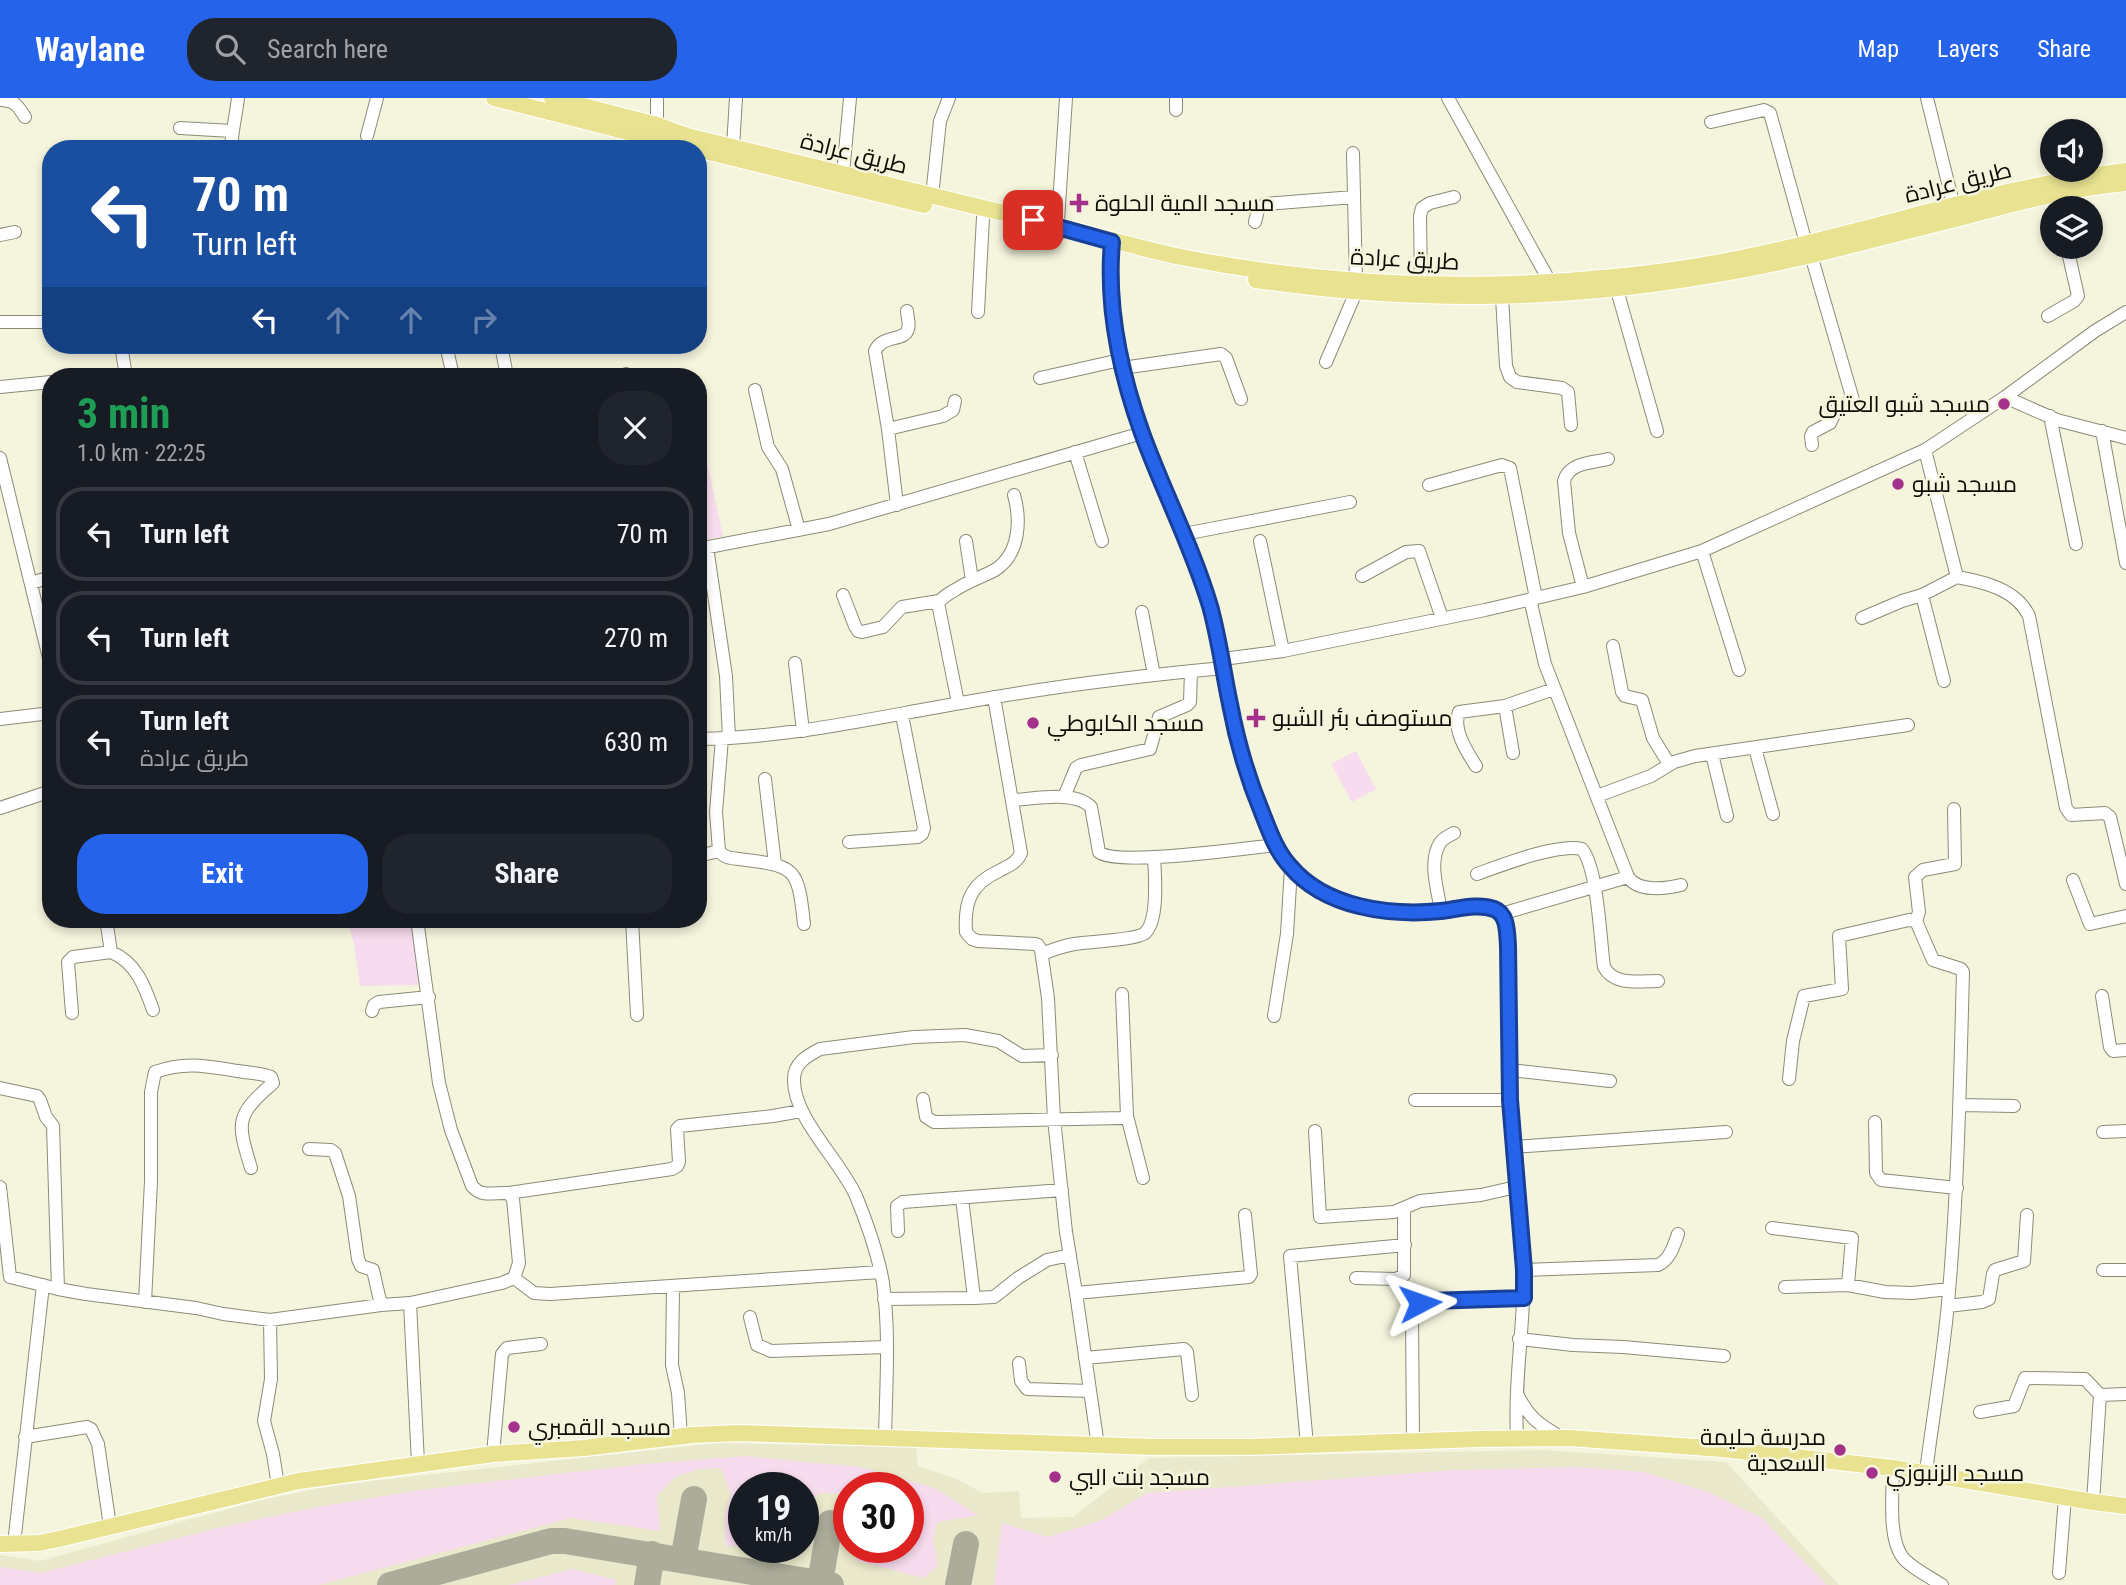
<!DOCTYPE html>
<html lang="en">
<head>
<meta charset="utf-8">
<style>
  :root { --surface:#171b24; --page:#20242c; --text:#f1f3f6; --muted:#9ea1a6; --line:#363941; --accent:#2563eb }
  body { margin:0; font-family:"Roboto Condensed",Cairo,sans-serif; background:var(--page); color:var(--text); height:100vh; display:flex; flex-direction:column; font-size:26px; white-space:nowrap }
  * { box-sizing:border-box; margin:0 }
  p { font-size:23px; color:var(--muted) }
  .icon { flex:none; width:38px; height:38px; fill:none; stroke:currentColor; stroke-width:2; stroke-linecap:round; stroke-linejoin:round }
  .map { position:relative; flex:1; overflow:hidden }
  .drawer { position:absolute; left:42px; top:270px; width:665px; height:560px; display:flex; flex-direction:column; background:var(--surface); border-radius:28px; box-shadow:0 4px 10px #0003 }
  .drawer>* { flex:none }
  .guide { position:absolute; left:42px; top:42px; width:665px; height:214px; border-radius:28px; box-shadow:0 4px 10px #0003; background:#1a4fa0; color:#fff; overflow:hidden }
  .tools { position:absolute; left:2040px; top:21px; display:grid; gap:14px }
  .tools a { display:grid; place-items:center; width:63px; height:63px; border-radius:50%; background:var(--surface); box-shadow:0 4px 10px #0003; font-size:35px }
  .speed { position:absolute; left:728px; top:1374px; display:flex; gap:14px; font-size:35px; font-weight:700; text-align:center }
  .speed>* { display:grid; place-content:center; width:91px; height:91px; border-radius:50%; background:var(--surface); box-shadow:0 4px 10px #0003; line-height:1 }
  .speed small { font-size:18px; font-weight:400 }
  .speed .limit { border:10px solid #d22; background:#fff; color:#111 }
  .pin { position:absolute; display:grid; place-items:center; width:60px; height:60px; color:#fff; margin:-30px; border-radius:14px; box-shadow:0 4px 10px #0006 }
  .me { position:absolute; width:77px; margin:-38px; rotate:86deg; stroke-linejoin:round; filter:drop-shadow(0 0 5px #0008) }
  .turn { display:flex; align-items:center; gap:24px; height:147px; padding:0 35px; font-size:32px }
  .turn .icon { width:91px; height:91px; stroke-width:2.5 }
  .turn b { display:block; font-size:49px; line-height:60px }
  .lanes { display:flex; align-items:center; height:66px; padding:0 35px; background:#0003; justify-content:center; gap:35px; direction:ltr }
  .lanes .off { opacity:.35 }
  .round { display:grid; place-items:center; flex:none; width:74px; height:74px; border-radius:28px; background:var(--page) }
  .overview { display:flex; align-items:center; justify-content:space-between; height:119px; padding:0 35px }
  h1 { font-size:42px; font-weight:700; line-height:52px; color:#1e9e55 }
  .cta { display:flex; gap:14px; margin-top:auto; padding:14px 35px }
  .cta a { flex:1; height:80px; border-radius:28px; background:var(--accent); color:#fff; font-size:28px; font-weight:700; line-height:80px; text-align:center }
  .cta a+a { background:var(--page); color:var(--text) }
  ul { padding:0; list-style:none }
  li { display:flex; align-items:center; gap:21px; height:94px; margin:0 14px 10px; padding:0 21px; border:4px solid var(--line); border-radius:28px }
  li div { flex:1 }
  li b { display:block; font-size:26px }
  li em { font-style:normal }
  header { display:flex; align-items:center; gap:42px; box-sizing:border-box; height:98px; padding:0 35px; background:var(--accent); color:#fff }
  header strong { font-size:33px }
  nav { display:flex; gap:38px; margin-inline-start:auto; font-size:24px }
  .search { width:490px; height:63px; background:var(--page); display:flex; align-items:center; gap:18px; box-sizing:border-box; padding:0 24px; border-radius:28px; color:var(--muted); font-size:26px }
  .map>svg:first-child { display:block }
  .built { fill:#eae9cb; fill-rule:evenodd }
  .green { fill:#f7dbee }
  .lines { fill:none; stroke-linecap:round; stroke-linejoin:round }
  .taxiway { stroke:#acac9a; stroke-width:26 }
  .minor-casing { stroke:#8c8b77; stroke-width:14 }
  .major-casing { stroke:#fff; stroke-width:18 }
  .minor { stroke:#fff; stroke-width:12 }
  .major { stroke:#e9e391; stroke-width:16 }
  .route-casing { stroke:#184099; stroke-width:18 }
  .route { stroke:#2563eb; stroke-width:12 }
  .poi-dot { fill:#a4318c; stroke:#f5f5de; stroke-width:2.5 }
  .labels { text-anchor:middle; stroke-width:5; stroke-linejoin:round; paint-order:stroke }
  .street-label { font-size:23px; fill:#0d0d06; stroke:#f5f5de }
  .poi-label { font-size:23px; fill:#0d0d06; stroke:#f5f5de; text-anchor:start }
</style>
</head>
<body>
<header>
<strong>Waylane</strong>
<div class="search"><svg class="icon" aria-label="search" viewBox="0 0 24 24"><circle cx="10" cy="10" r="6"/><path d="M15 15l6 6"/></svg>Search here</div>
<nav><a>Map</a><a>Layers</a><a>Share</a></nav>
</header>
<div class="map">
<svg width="2126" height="1487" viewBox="0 0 2126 1487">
  <rect width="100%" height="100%" fill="#f5f5de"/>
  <path class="built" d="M716 1345 916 1349 918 1368 957 1381 983 1395 1019 1393 1021 1420 1073 1419 1149 1360 1543 1352 1726 1364 1839 1487H0V1457L40 1463 257 1403 320 1390 380 1382ZM744 1390H803V1449H744ZM849 1390H908V1449H849Z"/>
  <path class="green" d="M706 359 723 438 704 442 698 438V361Z
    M1356 653 1376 691 1352 704 1331 666Z
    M347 821H411L424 887 360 888 354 846Z
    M745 1358 860 1369 934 1390 978 1417C963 1421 953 1420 936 1425L933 1442 938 1468 924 1480 855 1462 862 1449H908V1390H849V1396L819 1395 803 1411V1390H744V1449L725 1447V1417L731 1396 721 1370 699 1371 675 1379 657 1398 660 1433 571 1420 319 1487H0V1469L41 1475 218 1430 317 1409 420 1392 634 1367Z
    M1578 1369 1644 1374 1708 1394 1762 1420 1827 1487H994L1002 1425 1048 1439 1102 1422 1147 1395 1455 1372Z
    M573 1471 616 1482 615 1487H509Z"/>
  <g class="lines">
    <path class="taxiway" d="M683 1462 694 1401
      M820 1485 830 1425
      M390 1487 551 1443H565L831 1487
      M647 1487 652 1456
      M958 1487 966 1446"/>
    <g class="minor-casing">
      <path id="minor" d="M657 0V27
        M1448 0 1550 184
        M1927 0 1955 113
        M0 2C15 2 18 8 25 19
        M1176 12V0
        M1711 24 1764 12 1770 15 1806 145
        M180 30 232 33
        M367 38 377 0
        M733 49 736 0
        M231 51C232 33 236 17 238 0
        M1353 55 1356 183
        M843 75 850 0
        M2054 95 2058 110
        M932 98 940 23 949 0
        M1255 124 1258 112 1265 106 1354 99
        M0 137 15 134
        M1057 138 1066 0
        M1112 144C1106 210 1119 274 1142 335 1163 393 1192 448 1210 508 1219 540 1224 573 1230 606 1237 644 1248 681 1263 717 1271 737 1279 756 1293 772 1326 810 1395 818 1441 813 1458 811 1478 805 1494 811 1508 816 1507 835 1508 848L1510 1002 1524 1172C1524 1229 1514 1283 1517 1340
        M1811 157 1853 302 1836 312 1830 325 1813 334 1811 338 1812 347
        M1421 186 1420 118 1422 110 1430 105 1454 99
        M1617 192 1657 333
        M1502 199 1506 268 1510 279 1517 284 1562 290 1568 294 1571 327
        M978 214 983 119
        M2048 218 2074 203 2078 198 2067 149
        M0 224H51
        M121 247 126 278
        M446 247 453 278
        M501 247 507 278
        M1326 264 1356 194
        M1122 270 1221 256 1226 260 1241 301
        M626 276 627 278
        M1040 280 1120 262
        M0 289 51 284
        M755 292 768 349 782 371 799 432
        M2005 299 2057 322 2126 340
        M2050 318 2076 446
        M888 331 875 253C882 236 905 244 908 231 910 226 907 218 907 213
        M2102 333 2126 465
        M1075 354 1102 443
        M0 360 51 568
        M1429 387 1502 367 1510 370 1536 500
        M897 407 888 331 943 318 953 312 955 303
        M1184 436 1350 404
        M966 443 972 482
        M1260 443 1283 553
        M707 449 726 578 729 640
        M698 451 829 426 1142 335
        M1702 453 1739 572
        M1362 478 1406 454 1419 453 1442 520
        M1957 479C1984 484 2016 491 2029 518L2066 710 2071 717 2105 715 2110 719 2126 786
        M31 485 51 479
        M1583 489 1569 435 1564 383C1569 364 1592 365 1608 361
        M843 497 855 528 858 533 862 534 883 529 902 509 939 503
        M1922 497 1944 583
        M1142 514 1154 577
        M1862 520 1902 503 1922 497 1957 479 1925 352
        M1613 548 1622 594 1625 598 1642 602 1653 640 1669 666
        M1223 561 1283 553 1485 512 1583 489 1702 453 1925 352 2005 299 2095 233 2126 214
        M795 565 803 633
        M994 599 1021 755C1017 765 1008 768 999 773 971 786 964 803 966 834L972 841 978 843 1035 846 1038 847 1041 852 1048 900 1054 1021 1066 1134 1076 1195 1098 1348
        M958 605 938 505C944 497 952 494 960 489 971 482 984 478 995 472 1020 456 1021 422 1014 397
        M1505 608 1513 655
        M0 621 51 615
        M698 641C788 640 873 620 961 605 1048 589 1136 578 1224 570
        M1755 650 1773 716
        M1712 656 1727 718
        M1476 668C1467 654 1452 631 1459 614L1505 608 1554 591
        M765 681 775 766
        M1597 698 1651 678 1674 664 1695 658 1908 627
        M1064 699 1076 670 1081 667 1150 651 1159 619 1187 607 1190 604 1191 573
        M1013 702C1035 701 1075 692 1091 709L1099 754C1117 769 1247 750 1276 747
        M0 710 51 693
        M849 744 918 739 922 736 924 730 902 617
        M719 753C725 760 730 760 739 761 796 768 798 769 804 826
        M698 758 719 753 716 714 722 640
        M1477 776C1502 767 1558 745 1582 751 1598 771 1600 841 1604 869 1614 888 1639 883 1658 883
        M1628 779C1638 794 1665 791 1681 787
        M2073 782 2090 826 2126 818
        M1441 813C1438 793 1428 764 1440 745 1443 740 1449 738 1454 735
        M1501 816 1628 779 1545 566 1530 501
        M632 821 637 917
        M111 854C136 864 145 889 153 912
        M1042 856C1052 852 1063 848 1074 846 1087 844 1137 842 1145 835 1159 822 1155 777 1154 759
        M2102 898 2110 949 2113 953 2126 952
        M372 913 374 907 379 904 429 899
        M72 915 68 864 73 859 111 854 106 821
        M1274 918 1287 836 1291 770
        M1510 972 1610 983
        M1789 981 1793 943 1804 898 1842 891 1839 838 1909 822 1916 823
        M0 990 37 998 40 1002 46 1019 53 1028 58 1191
        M923 1001 926 1019 934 1024H940L1122 1020 1127 1018 1122 896
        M1415 1002H1510
        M1961 1007 2014 1008
        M1127 1018 1143 1080
        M1875 1024 1876 1075 1881 1082 1957 1090
        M1315 1033 1320 1119 1394 1114 1420 1103 1481 1097 1516 1089
        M2103 1034 2126 1033
        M1513 1049 1726 1034
        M309 1051 331 1052 335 1055 349 1098 358 1161 361 1168 373 1172 381 1207
        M0 1089 10 1179 58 1191 86 1196 196 1210 223 1216 270 1222 381 1207 410 1205 502 1185 514 1180 519 1165 513 1101 508 1095C494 1094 482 1100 472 1088L451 1032 439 985 417 821
        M508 1095 672 1071 677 1068 679 1064 677 1031 680 1028 773 1018 801 1013
        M1772 1130 1852 1140 1848 1187
        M898 1133 897 1108 903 1104 1062 1092
        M1524 1172 1658 1167C1670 1162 1674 1147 1678 1136
        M2103 1172H2126
        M514 1180 534 1195 550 1196 880 1174
        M1356 1180 1396 1181 1404 1177V1110
        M673 1188 672 1267 678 1295 681 1338
        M1785 1189 1848 1187 1885 1194 1912 1195 1949 1191
        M1076 1195 1249 1179 1251 1176 1245 1117
        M974 1200 994 1199 1018 1180 1047 1162 1070 1157
        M884 1201 974 1200 962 1100
        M145 1204 151 1083V994L155 974C185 963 207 968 238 973 249 975 261 975 271 979L273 985C235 1018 237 1024 251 1070
        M410 1205 418 1365
        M1948 1208 1982 1204 1989 1201 1993 1176 1995 1172 2024 1163 2027 1117
        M750 1219 757 1247 771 1253 886 1249
        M270 1222 271 1281 264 1323 273 1356 278 1388
        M1519 1241 1573 1247 1623 1249 1724 1258
        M1085 1260 1184 1251 1187 1254 1192 1297
        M1019 1265 1021 1283 1027 1291 1090 1293
        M2100 1297 2126 1296
        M1518 1298C1530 1321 1540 1327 1562 1340
        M1980 1314 2014 1308 2025 1280 2085 1281 2100 1297 2093 1404
        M25 1339 87 1329 91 1331 98 1346 110 1428
        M885 1340C886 1289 890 1236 883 1185 878 1156 867 1125 856 1098 840 1062 793 1020 794 981 794 965 807 958 820 951L914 939 965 937 998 943 1022 958 1052 957
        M1413 1343 1412 1217C1416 1208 1419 1205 1428 1203L1524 1200
        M1307 1347 1290 1158 1405 1147
        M493 1356 502 1256 507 1250 541 1246
        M1893 1370C1893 1394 1887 1444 1905 1462 1915 1472 1930 1479 1942 1487
        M1926 1374C1933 1318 1943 1261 1948 1205 1958 1094 1960 984 1963 874L1961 871 1933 862 1916 823 1919 814 1915 779 1923 772 1955 766 1954 711
        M14 1446 43 1187
        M2059 1475 2065 1399"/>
    </g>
    <g class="major-casing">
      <path id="major" d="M494 0 695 51
        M552 0 657 27 687 38C809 67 931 97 1053 127 1096 137 1138 150 1181 159 1323 187 1470 194 1614 179 1668 174 1722 165 1774 153 1892 127 2006 87 2126 73
        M701 52 924 107
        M1256 182C1449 210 1622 201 1812 157 1865 144 1918 130 1971 117 2022 103 2073 90 2126 85
        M0 1446 39 1445 59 1441 299 1383 493 1356 584 1350 692 1337 739 1335 1154 1349H1249L1479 1341 1569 1340 1723 1351 1893 1370 2093 1404 2126 1408"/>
    </g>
    <use href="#minor" class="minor"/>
    <use href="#major" class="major"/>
  </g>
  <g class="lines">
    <g class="route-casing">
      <path id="route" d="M1033 122 1112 144C1106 210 1120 274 1142 335 1163 393 1192 448 1210 508 1219 540 1223 573 1230 606 1237 644 1248 681 1263 717 1270 735 1277 754 1290 768 1325 810 1390 818 1441 813 1458 811 1478 805 1494 811 1508 816 1507 835 1508 848L1510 1002 1524 1172V1200L1428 1203 1420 1205"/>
    </g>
    <use href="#route" class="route"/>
  </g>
  <g class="poi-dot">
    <path d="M1075.5 94.5h7v7h7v7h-7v7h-7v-7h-7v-7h7z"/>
    <circle cx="2004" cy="306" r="7"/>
    <circle cx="1898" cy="386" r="7"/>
    <path d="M1252.5 609.5h7v7h7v7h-7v7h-7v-7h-7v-7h7z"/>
    <circle cx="1033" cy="625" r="7"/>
    <circle cx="514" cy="1329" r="7"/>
    <circle cx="1840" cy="1352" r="7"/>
    <circle cx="1872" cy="1375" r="7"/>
    <circle cx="1055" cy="1379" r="7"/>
  </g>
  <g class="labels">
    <g class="street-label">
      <text transform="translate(854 55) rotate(14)" y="8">طريق عرادة</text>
      <text transform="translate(1958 84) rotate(-14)" y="8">طريق عرادة</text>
      <text transform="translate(1405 161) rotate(3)" y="8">طريق عرادة</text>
    </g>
    <g class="poi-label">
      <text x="1095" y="113">مسجد المية الحلوة</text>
      <text x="1990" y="314" text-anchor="end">مسجد شبو العتيق</text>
      <text x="1912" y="394">مسجد شبو</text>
      <text x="1272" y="628">مستوصف بئر الشبو</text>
      <text x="1047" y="633">مسجد الكابوطي</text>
      <text x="528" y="1337">مسجد القمبري</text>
      <text x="1826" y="1347" text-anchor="end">مدرسة حليمة<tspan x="1826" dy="26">السعدية</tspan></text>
      <text x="1886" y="1383">مسجد الزنبوزي</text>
      <text x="1069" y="1387">مسجد بنت البي</text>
    </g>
  </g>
</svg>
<div class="tools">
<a><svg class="icon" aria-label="sound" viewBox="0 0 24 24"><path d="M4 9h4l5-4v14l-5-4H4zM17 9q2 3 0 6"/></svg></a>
<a><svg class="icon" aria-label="layers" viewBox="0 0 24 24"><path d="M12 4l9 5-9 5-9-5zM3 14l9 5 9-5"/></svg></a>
</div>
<div class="speed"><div>19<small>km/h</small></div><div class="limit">30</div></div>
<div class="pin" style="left:1033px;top:122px;background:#d93025"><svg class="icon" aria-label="arrive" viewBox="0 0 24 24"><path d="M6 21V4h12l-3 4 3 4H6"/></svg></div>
<svg class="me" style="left:1420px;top:1205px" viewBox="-20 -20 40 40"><path d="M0-17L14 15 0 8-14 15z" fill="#2563eb" stroke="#fff" stroke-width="4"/></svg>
<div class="guide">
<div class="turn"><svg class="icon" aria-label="left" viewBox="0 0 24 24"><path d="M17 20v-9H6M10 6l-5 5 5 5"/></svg><div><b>70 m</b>Turn left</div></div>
<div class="lanes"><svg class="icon" aria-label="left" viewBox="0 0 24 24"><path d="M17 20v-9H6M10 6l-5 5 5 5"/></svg><svg class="icon off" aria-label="ahead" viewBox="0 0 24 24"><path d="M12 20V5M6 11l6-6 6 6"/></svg><svg class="icon off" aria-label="ahead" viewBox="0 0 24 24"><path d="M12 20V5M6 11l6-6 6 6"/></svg><svg class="icon off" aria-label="right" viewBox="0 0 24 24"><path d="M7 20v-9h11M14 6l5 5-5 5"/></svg></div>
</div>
<section class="drawer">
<div class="overview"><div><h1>3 min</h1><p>1.0 km · 22:25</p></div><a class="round"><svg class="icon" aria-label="close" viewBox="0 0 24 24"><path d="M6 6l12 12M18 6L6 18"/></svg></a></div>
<ul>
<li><svg class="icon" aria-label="left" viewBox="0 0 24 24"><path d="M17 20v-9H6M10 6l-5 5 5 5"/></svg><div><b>Turn left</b></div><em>70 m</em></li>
<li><svg class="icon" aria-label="left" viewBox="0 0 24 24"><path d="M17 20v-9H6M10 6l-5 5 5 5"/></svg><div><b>Turn left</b></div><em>270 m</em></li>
<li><svg class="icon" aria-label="left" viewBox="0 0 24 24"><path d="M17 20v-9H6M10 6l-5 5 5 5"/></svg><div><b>Turn left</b><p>طريق عرادة</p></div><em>630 m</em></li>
</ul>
<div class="cta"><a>Exit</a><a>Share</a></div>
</section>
</div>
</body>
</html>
